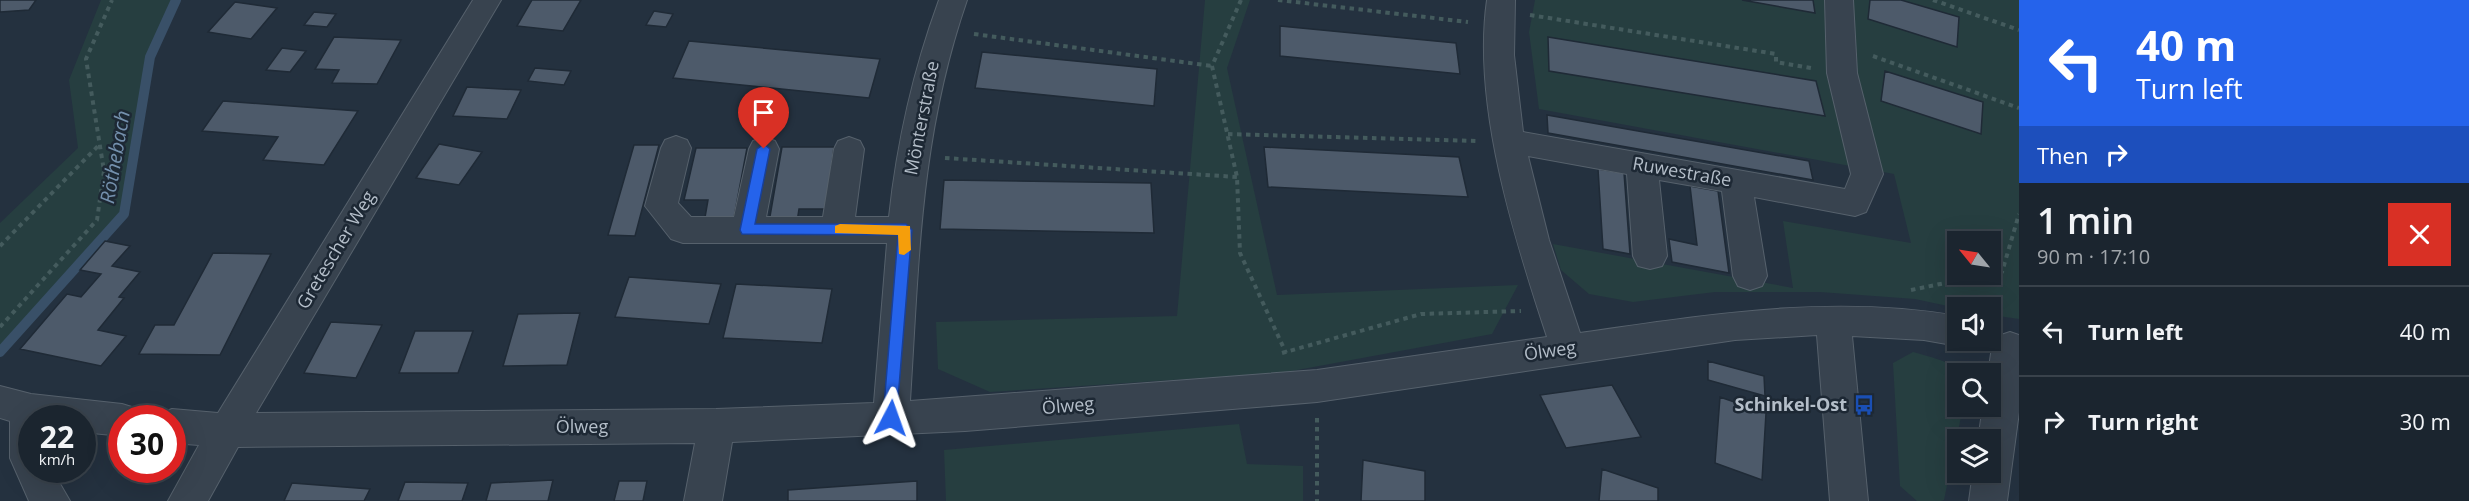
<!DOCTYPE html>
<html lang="en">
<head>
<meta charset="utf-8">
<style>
  :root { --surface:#1b252f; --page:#242d37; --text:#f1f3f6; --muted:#a0a5aa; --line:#39424b }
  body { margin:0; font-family:"Open Sans",sans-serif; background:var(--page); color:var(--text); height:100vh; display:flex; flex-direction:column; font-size:22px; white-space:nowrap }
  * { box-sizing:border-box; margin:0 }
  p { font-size:20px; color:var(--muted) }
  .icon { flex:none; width:33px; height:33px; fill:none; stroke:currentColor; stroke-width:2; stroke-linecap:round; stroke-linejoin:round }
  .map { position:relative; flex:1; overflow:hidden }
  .panel { display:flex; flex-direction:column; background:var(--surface); width:450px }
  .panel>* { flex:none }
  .top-card { background:#2563eb; color:#fff; overflow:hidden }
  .needle { width:39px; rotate:300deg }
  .controls { position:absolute; left:1947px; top:231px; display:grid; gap:12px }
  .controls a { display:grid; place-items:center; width:54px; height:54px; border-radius:0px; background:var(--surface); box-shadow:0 6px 24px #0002,0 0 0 2px var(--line); font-size:30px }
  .speed { position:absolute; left:18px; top:405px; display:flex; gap:12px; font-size:30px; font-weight:700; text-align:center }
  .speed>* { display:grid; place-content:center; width:78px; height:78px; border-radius:50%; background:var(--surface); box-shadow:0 6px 24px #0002,0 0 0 2px var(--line); line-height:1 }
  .speed small { font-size:15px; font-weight:400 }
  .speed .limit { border:9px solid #d22; background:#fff; color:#111 }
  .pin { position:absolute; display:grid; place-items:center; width:51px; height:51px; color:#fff; margin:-62px -26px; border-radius:50% 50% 50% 0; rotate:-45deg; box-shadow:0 0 6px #0007 }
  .pin .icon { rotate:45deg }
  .me { position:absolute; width:66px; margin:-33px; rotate:4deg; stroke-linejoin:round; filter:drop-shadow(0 0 4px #0008) }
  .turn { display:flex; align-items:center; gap:21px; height:126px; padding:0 18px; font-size:27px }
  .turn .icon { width:78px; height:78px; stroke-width:2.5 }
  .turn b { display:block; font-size:42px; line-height:51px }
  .then { display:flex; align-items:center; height:57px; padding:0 18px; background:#0003; gap:12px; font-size:22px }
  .round { display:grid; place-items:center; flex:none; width:63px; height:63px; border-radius:0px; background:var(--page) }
  .headline { display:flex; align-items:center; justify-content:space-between; height:102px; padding:0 18px }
  h1 { font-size:36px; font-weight:600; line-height:45px }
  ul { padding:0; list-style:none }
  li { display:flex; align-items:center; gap:18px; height:90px; padding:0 18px; border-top:2px solid var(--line) }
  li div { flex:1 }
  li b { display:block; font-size:22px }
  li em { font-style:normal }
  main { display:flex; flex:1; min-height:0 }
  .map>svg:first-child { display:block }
  .green { fill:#263e40; fill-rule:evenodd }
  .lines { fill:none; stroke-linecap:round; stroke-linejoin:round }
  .stream { stroke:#395068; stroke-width:10 }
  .building { fill:#4d5a6a; stroke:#1f2a36; stroke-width:1.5 }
  .minor-casing { stroke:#56616c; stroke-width:2 }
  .path { stroke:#445b5d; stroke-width:4; stroke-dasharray:4.5 4.5; stroke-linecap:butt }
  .minor { fill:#38434f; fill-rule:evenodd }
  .route { fill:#2563eb; stroke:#184099; stroke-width:1.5 }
  .slow { fill:#f59e0b }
  .labels { text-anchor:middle; stroke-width:5; stroke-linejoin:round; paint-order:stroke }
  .street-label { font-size:18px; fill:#b4bec9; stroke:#1d2834 }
  .poi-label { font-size:18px; font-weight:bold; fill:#b4bec9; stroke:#1d2834; text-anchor:end }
  .water-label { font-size:20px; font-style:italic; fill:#7490ad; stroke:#1d2834 }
</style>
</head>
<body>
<main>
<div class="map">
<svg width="2019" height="501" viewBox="0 0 2019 501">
  <rect width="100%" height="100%" fill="#24313f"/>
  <path class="green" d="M101 0H176L150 57 124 214 0 352V223L78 148 69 80Z
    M1205 0H1250L1227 68 1277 295 1518 285 1492 334 1281 373 990 392 938 369 936 322 1177 316Z
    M1535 0H2019V319L1991 315 1990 308H1957L1915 299 1820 292H1715L1633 302 1589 294 1561 270 1553 244 1793 288 1783 221 1911 243 1894 174 1539 109 1529 32ZM1958 242H1990V274H1958Z
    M1913 352C1955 364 1958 361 1958 406L1963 407 1944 500 1941 501H1917L1900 486 1893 363Z
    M1239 424 1247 464 1303 466V501H946L944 450Z"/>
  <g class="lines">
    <path class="stream" d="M0 352 124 214 150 57 176 0"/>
  </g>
  <path class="building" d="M0 0H36L29 10 0 12Z
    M532 0H581L563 31 517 26Z
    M1742 0H1813L1815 13Z
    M1870 0H1901L1959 17 1957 47 1868 19Z
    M235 2 277 8 251 39 208 32Z
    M654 11 673 14 666 27 646 25Z
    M314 12 336 14 327 27 304 25Z
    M1280 26 1456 43 1460 74 1280 56Z
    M334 37 401 40 377 84 332 83 339 70 315 69Z
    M1548 37 1816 81 1825 116 1549 71Z
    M689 41 880 59 869 98 673 78Z
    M282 48 306 51 290 72 266 70Z
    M982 52 1157 69 1154 106 975 88Z
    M535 68 571 71 564 85 528 81Z
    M1885 71 1983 102 1981 134 1881 101Z
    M467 87 521 90 507 119 453 116Z
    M223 101 358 111 324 165 263 160 278 137 202 131Z
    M1547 115 1809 161 1813 180 1548 133Z
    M439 144 482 152 459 185 416 178Z
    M634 145H659L635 236 608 235Z
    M782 147H834L826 209H799L797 222H769Z
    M1264 147 1459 157 1468 197 1268 187Z
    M696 148H747L733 223H704L708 200H684Z
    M1598 169 1624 173 1630 254 1603 249Z
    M944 180 1151 183 1154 233 940 229Z
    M1690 186 1718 191 1729 273 1672 262 1669 239 1697 245Z
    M105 241 130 246 112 266 140 272 119 297 124 298 98 330 126 336 101 366 20 349 67 294 81 297 101 274 80 270Z
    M213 253 271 254 220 355 139 354 155 325H174Z
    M629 277 721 284 709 324 615 317Z
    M736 284 832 289 822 343 723 338Z
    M580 313 567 365 503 366 518 314Z
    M331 322 382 325 356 378 304 373Z
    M415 331H473L458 373H399Z
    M1708 361 1764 376 1765 396 1708 380Z
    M1612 385 1641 437 1566 448 1540 395Z
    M1720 397 1766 413 1762 480 1715 463Z
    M1363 460 1425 471V501H1361Z
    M1602 469 1658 488V501H1599Z
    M553 480 548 501H486L491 483Z
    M619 481H647L643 501H614Z
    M917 481V501H788V490Z
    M405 482 468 483 462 501H398Z
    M292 483 370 489 364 501H284Z"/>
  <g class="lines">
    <g class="minor-casing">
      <path id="minor" d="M473 0H501L256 413 716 409 874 403 887 243H683L671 239 645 206 661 148 665 140 676 136 687 140 691 148 678 203 691 217H734L749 149 753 141 764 137 775 141 779 149 766 217H823L834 149 838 141 849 137 860 141 864 149 855 217H889C897 142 913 71 939 0H967C920 136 919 260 910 401L1317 370 1547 337C1514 237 1472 105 1487 0H1515L1514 55 1523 132 1845 189 1851 174 1827 73 1825 0H1853L1857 73 1883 174 1866 212 1855 216 1754 197 1767 276 1762 286 1750 290 1738 286 1733 276 1722 191 1659 180 1667 256 1662 266 1650 269 1638 266 1633 256 1627 174 1528 156 1549 240 1580 333C1706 315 1831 294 1958 316V340H1971L1958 346 1924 340 1852 336 1868 501H1830L1817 335 1735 340 1317 402 965 431 732 442 722 501H684L695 443 238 447 208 501H168L199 445 172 443V418H157L159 414 172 409 218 413Z
        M2010 332 2019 335V412L2007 501H1969L1973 472H1990V440H1978L1983 406H1990V374H1988L1992 347 1998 336Z
        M0 386 31 394 122 404 135 408 140 418H122V436L82 432V418H32V470H52L70 501H29L10 458V421L0 418Z"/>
    </g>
    <path class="path" d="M1241 0 1212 66 1237 177 1240 253 1286 353
      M1278 0 1468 22
      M1933 0 2019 30
      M1530 15 1776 54V62L1811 68
      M974 34 1212 66
      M1873 56 2019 108
      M1228 134 1476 141
      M945 158 1237 177
      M0 246 99 145
      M1990 274 2002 272 2019 214
      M1911 290 1989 274
      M0 327 97 220 104 171 86 59 112 0
      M1282 353 1421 314 1521 311
      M1317 418V501"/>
    <use href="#minor" class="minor"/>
  </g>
  <path class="route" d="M764 144 770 149 755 224H906L912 230 896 423H885L883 418 898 235 742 234 740 230 757 149Z"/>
  <path class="slow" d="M840 224 910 226 911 250 904 255 899 254 898 235 835 233V226Z"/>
  <defs>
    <g id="bus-bare" transform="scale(1.62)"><path d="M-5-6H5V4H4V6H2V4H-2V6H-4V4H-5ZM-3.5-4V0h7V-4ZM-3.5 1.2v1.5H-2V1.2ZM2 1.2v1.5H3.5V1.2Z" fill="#1a4fb4" stroke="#1d2834" stroke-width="2.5" paint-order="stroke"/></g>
  </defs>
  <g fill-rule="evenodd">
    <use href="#bus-bare" x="1864" y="405"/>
  </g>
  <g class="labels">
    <g class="street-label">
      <text transform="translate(922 118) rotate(-79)" y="6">Mönterstraße</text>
      <text transform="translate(1682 172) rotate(10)" y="6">Ruwestraße</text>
      <text transform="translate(336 250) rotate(-59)" y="6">Gretescher Weg</text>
      <text transform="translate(1550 351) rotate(-8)" y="6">Ölweg</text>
      <text transform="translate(1068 406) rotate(-5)" y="6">Ölweg</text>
      <text x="582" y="433">Ölweg</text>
    </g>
    <g class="poi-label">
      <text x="1847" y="411">Schinkel-Ost</text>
    </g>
    <g class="water-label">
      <text transform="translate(115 157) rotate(-80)" y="7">Röthebach</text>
    </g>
  </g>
</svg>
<div class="controls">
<a><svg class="needle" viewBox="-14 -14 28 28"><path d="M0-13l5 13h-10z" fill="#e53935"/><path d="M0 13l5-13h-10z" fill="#a0a5aa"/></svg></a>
<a><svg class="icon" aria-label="sound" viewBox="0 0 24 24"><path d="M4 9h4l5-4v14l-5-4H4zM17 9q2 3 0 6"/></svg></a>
<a><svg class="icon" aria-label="search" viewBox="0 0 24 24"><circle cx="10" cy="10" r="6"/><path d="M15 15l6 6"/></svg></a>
<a><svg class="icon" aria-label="layers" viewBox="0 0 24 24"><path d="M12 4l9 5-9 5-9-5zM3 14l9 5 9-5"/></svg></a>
</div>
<div class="speed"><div>22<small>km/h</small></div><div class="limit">30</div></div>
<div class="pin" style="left:764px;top:149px;background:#d93025"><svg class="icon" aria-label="arrive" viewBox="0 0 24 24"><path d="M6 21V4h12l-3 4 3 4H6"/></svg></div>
<svg class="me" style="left:891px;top:418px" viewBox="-20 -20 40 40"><path d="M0-17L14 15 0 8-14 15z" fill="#2563eb" stroke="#fff" stroke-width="4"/></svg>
</div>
<section class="panel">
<div class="top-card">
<div class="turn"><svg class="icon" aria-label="left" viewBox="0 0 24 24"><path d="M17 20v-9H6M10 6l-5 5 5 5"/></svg><div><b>40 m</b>Turn left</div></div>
<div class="then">Then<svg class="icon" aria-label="right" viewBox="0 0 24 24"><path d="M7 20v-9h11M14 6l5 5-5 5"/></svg></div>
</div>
<div class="headline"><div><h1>1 min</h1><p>90 m · 17:10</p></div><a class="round" style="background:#d93025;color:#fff"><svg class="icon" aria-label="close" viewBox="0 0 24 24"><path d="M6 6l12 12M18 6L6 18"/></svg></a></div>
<ul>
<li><svg class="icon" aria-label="left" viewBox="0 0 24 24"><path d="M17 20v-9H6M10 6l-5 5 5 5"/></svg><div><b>Turn left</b></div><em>40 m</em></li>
<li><svg class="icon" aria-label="right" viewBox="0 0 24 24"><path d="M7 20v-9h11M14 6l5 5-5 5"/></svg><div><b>Turn right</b></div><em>30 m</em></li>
</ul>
</section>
</main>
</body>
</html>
